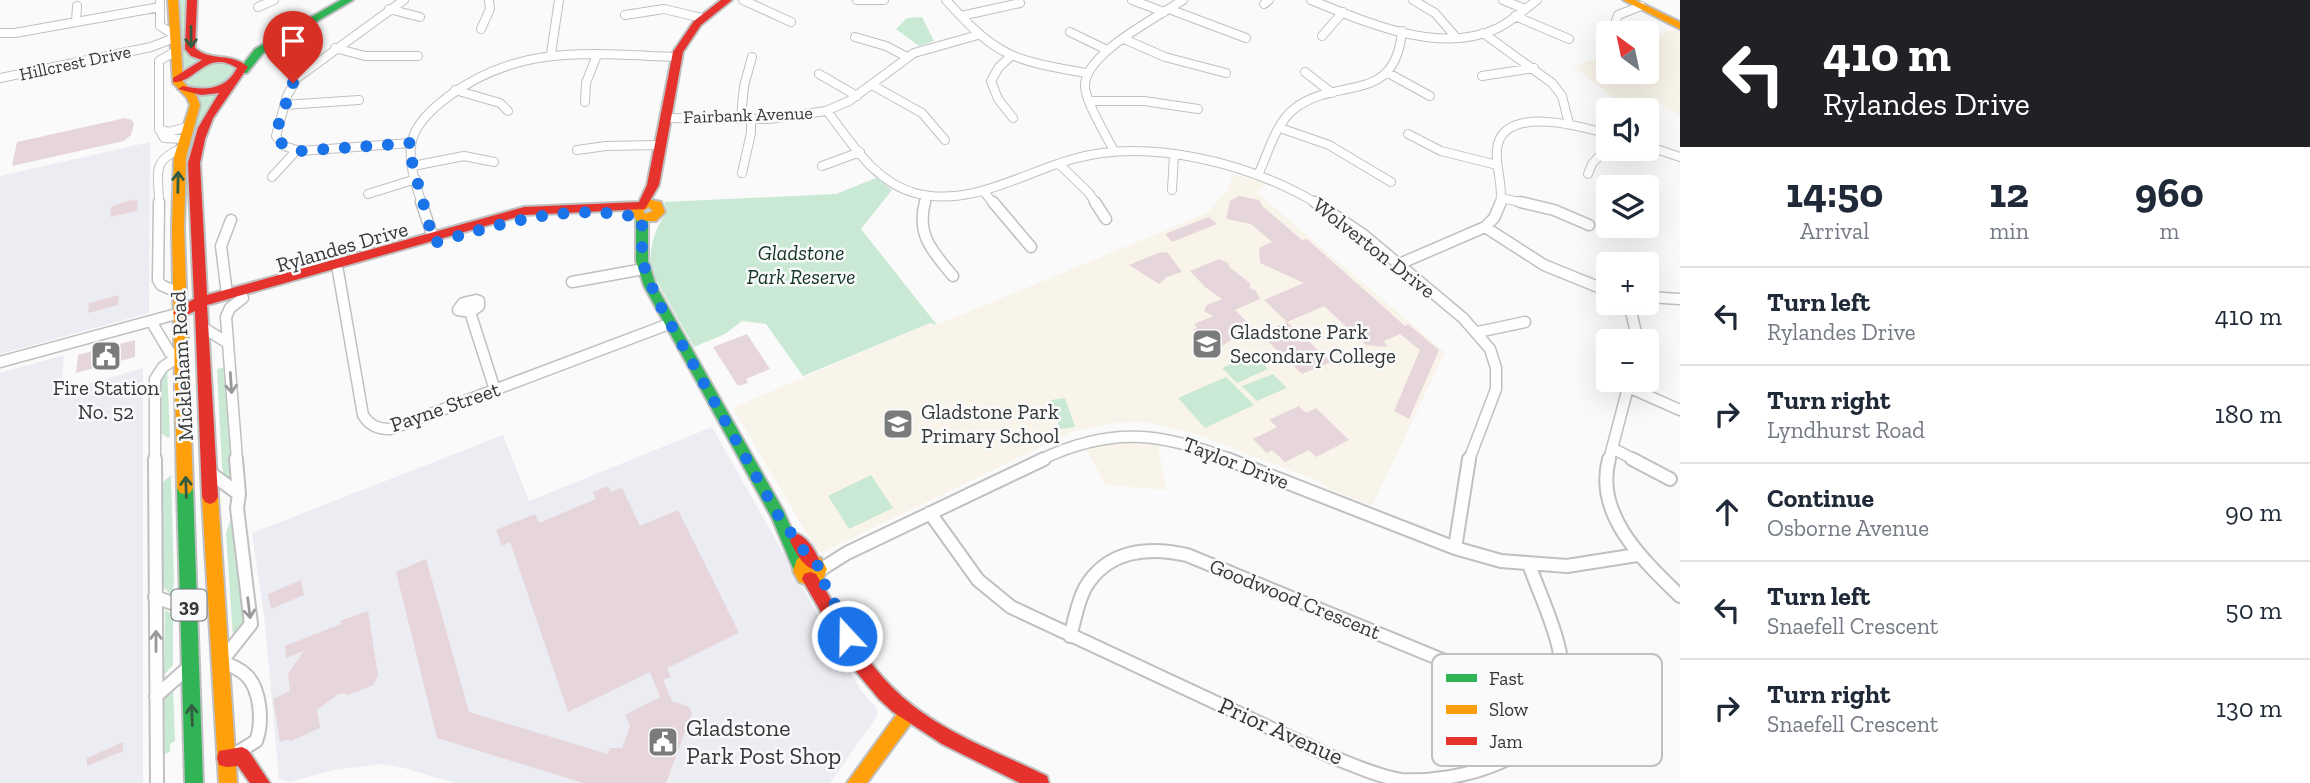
<!DOCTYPE html>
<html lang="en">
<head>
<meta charset="utf-8">
<style>
  :root { --surface:#fff; --page:#f2f2f3; --text:#1f2937; --muted:#747a83; --line:#e0e1e3 }
  body { margin:0; font-family:"Zilla Slab",serif; background:var(--page); color:var(--text); height:100vh; display:flex; flex-direction:column; font-size:26px; white-space:nowrap }
  * { box-sizing:border-box; margin:0 }
  p { font-size:23px; color:var(--muted) }
  .icon { flex:none; width:38px; height:38px; fill:none; stroke:currentColor; stroke-width:2; stroke-linecap:round; stroke-linejoin:round }
  .map { position:relative; flex:1; overflow:hidden }
  .drawer { display:flex; flex-direction:column; background:var(--surface); width:630px }
  .drawer>* { flex:none }
  .hud { background:#202124; color:#fff; overflow:hidden }
  .needle { width:46px; rotate:327deg }
  .buttons { position:absolute; left:1596px; top:21px; display:grid; gap:14px }
  .buttons a { display:grid; place-items:center; width:63px; height:63px; border-radius:7px; background:var(--surface); box-shadow:0 7px 28px #0002; font-size:35px }
  .pin { position:absolute; display:grid; place-items:center; width:60px; height:60px; color:#fff; margin:-72px -30px; border-radius:50% 50% 50% 0; rotate:-45deg; box-shadow:0 0 7px #0007 }
  .pin .icon { rotate:45deg }
  .me { position:absolute; width:77px; margin:-38px; rotate:339deg; stroke-linejoin:round; filter:drop-shadow(0 0 5px #0008) }
  .turn { display:flex; align-items:center; gap:24px; height:147px; padding:0 28px; font-size:32px }
  .turn .icon { width:91px; height:91px; stroke-width:2.5 }
  .turn b { display:block; font-size:49px; line-height:60px }
  .eta { display:flex; justify-content:space-evenly; align-items:center; height:119px; text-align:center }
  .eta b { font-size:42px; font-weight:700; line-height:49px }
  ul { padding:0; list-style:none }
  li { display:flex; align-items:center; gap:21px; height:98px; padding:0 28px; border-top:2px solid var(--line) }
  li div { flex:1 }
  li b { display:block; font-size:26px }
  li em { font-style:normal }
  main { display:flex; flex:1; min-height:0 }
  .map>svg:first-child { display:block }
  .built { fill:#ebedf2 }
  .education { fill:#f9f4e9 }
  .green { fill:#c9e9d4 }
  .building { fill:#e6d5db }
  .lines { fill:none; stroke-linecap:round; stroke-linejoin:round }
  .street-far2-casing { stroke:#c0c0c1; stroke-width:10 }
  .street-far1-casing { stroke:#c0c0c1; stroke-width:13 }
  .street-casing { stroke:#c0c0c1; stroke-width:16 }
  .fast-casing { stroke:#c0c0c1; stroke-width:4 }
  .slow-casing { stroke:#c0c0c1; stroke-width:4 }
  .jam-casing { stroke:#c0c0c1; stroke-width:4 }
  .street-far2 { stroke:#fefefe; stroke-width:8 }
  .street-far1 { stroke:#fefefe; stroke-width:10 }
  .street { stroke:#fefefe; stroke-width:12 }
  .fast { fill:#30b455; fill-rule:evenodd }
  .slow { fill:#ff9f0a; fill-rule:evenodd }
  .jam { fill:#e5322d; fill-rule:evenodd }
  .oneway { stroke:#345c41 }
  .oneway2 { stroke:#9a9a9b }
  .route { stroke:#1a73e8; stroke-width:12; stroke-dasharray:0 21.6 }
  .labels { text-anchor:middle; stroke-width:5; stroke-linejoin:round; paint-order:stroke }
  .far-street-label { font-size:18px; fill:#363738; stroke:#f9fafc }
  .shield { fill:#f9fafc; stroke:#707273; stroke-width:2 }
  .shield-label { font-size:19px; font-weight:bold; fill:#363738 }
  .street-label { font-size:21px; fill:#363738; stroke:#f9fafc }
  .park-label { font-size:21px; font-style:italic; fill:#133521; stroke:#f9fafc }
  .poi-label { font-size:21px; fill:#363738; stroke:#f9fafc; text-anchor:start }
  .near-poi-label { font-size:24px; fill:#363738; stroke:#f9fafc; text-anchor:start }
  .near-street-label { font-size:24px; fill:#363738; stroke:#f9fafc }
  .key { fill:#f9fafc; stroke:#bec0c1; stroke-width:2 }
  .key-label { font-size:19px; fill:#363738 }
</style>
</head>
<body>
<main>
<div class="map">
<svg width="1680" height="783" viewBox="0 0 1680 783">
  <rect width="100%" height="100%" fill="#fafafb"/>
  <path class="built" d="M150 142 149 313 0 354V176Z
    M64 355 61 392 143 368V783H0V373Z
    M712 427 860 689 877 709V716L830 783H455L404 768 382 764 334 770 289 782 279 779 265 624 252 533 503 435 529 501Z"/>
  <path class="education" d="M1674 29 1680 32V115L1660 105 1615 99 1573 66 1608 55V72H1647V40Z
    M1233 174 1265 183 1257 193 1445 352 1372 506 1329 489 1321 482 1196 434 1145 422 1115 423 1074 431 823 552 817 551 733 408 930 323 937 325 1207 213 1228 190Z
    M1127 443 1158 445 1166 490 1106 485 1085 448Z"/>
  <path class="green" d="M177 0H188L191 55 203 60 185 69 180 55Z
    M922 17 934 41 919 46 896 29 907 18Z
    M217 61 236 66 238 70C227 88 201 96 183 83L187 74Z
    M219 91 191 148 187 205 183 206 182 167 200 105 196 95Z
    M876 178 892 190 861 229 937 325 930 323 803 376 766 324 742 321 725 334 694 347 651 271C648 249 655 229 667 211L664 202 836 194Z
    M1253 354 1268 369 1237 383 1222 368Z
    M167 367 170 436 168 438 161 433 160 379Z
    M226 367 234 483 225 478 222 468 217 369Z
    M1273 374 1287 388 1257 401 1242 386Z
    M1226 377 1254 405 1205 428 1178 398Z
    M1065 398 1075 427 1060 429 1051 400Z
    M171 475 174 581 173 591 170 595 163 586 162 483Z
    M871 475 893 508 849 529 828 496Z
    M236 518 244 621 242 628 233 638 226 533 230 521Z
    M165 610 173 615V665L164 675Z
    M173 685 175 741 170 744V752L165 754 164 700Z"/>
  <path class="building" d="M125 118 132 120 134 124 131 135 124 141 12 166 17 142Z
    M1239 196 1259 200 1262 206 1302 240 1307 239 1405 326 1408 324 1439 350 1409 419 1394 411 1420 350 1400 334 1384 341 1387 347 1366 345 1324 306 1287 322 1264 300 1304 283 1260 263 1259 248 1272 242 1251 224 1226 219 1230 201Z
    M133 199V201L138 200 137 211 110 217 111 207Z
    M1209 217 1217 224 1172 242 1165 234Z
    M1167 252 1182 272 1167 277 1159 284 1129 265 1158 253Z
    M1219 259 1228 263 1229 267 1250 283V288L1256 291 1260 299 1235 310 1253 328 1233 335 1234 338 1214 351 1197 344 1192 336 1198 334 1193 329 1197 328 1194 324 1213 316 1204 311 1207 305 1222 299 1205 287 1190 271Z
    M119 295 118 305 88 313 89 303Z
    M1287 322 1303 336 1331 362 1302 374 1260 334Z
    M747 334 770 369 746 379 748 383 738 386 713 347Z
    M135 340V357L76 373 78 355Z
    M1299 406 1306 413 1316 408 1349 440 1316 457 1309 450 1285 462 1272 450 1267 453 1253 439 1277 427 1269 420Z
    M608 486 611 492 622 488 640 526 678 510 739 633 667 668 671 677 663 680 672 701 689 707 692 713 666 783H583L437 738 396 572 426 559 469 712 607 754 610 748H622L630 726 625 715 660 697 650 672 568 712 510 542 502 546 496 530 535 514 539 523 596 499 593 492Z
    M301 580 304 595 271 609 268 594Z
    M368 611 378 676 373 685 348 695 343 693 337 695 317 710 320 728 289 742V739L280 742 273 699 290 691 288 674 304 651 286 658 285 646 341 624 340 621Z
    M123 742V751L87 766V758Z"/>
  <g class="lines">
    <g class="street-far2-casing">
      <path id="street-far2" d="M404 0 297 78 287 96 276 136 284 146 300 151 411 143
        M743 0 791 22
        M857 0H884
        M946 0C997 57 1012 60 1086 73
        M1132 0 1164 12
        M1311 0C1366 22 1439 56 1498 28 1512 21 1524 10 1537 0
        M1413 0 1435 13 1454 35
        M1503 0 1525 9
        M160 2V26L173 34
        M1264 4 1269 0
        M258 7 274 0
        M389 9 420 17
        M1169 9 1246 38
        M625 15 664 9 702 18
        M961 16 1020 3
        M1515 16 1569 39
        M1616 21 1618 15 1641 6
        M76 22 77 6
        M481 29 490 9 489 0
        M1070 32 1107 50
        M0 33H15L160 7
        M1483 33 1552 83 1562 96 1569 124
        M1322 36 1343 12
        M855 37 886 46 907 57
        M1124 39 1165 57 1226 73
        M335 48 365 56H418
        M174 52 159 61V129L164 138 184 139
        M551 54 559 0
        M1011 56 999 67 991 81 998 99 1013 118
        M1305 72 1332 93
        M1388 73 1430 96
        M819 74 857 96
        M1482 76 1534 68
        M0 78 151 47 174 38
        M872 85 922 113 945 140
        M455 90 500 103 508 111
        M1089 101H1144L1198 109
        M585 102 586 83 597 55
        M284 105 359 100
        M827 111C851 142 874 182 915 193 970 208 1022 173 1073 159 1150 137 1251 164 1318 204
        M741 117 744 86 752 57
        M665 118 769 119 826 111 849 101 914 53 978 35
        M1280 128 1329 145 1391 182
        M159 129 168 132 188 127
        M1408 134 1441 151 1497 165
        M1647 146 1680 157
        M1649 147 1654 125
        M577 150 606 146 660 145
        M1114 151C1106 135 1086 103 1085 87 1083 54 1158 17 1183 0
        M1059 164 1089 193 1096 204
        M413 166 464 156 494 162
        M822 166 860 152
        M742 173 751 133V117
        M1588 174 1592 164 1602 153 1608 134
        M1258 175C1268 154 1275 124 1294 109 1337 75 1395 107 1402 31
        M272 177 296 151
        M1172 190 1174 155
        M984 192 994 204
        M368 194 416 179
        M1502 198 1528 204
        M159 204C159 172 150 162 182 148
        M422 204C416 186 409 165 411 146 413 125 433 108 449 96 521 43 592 54 676 57
        M925 204 927 196
        M1500 204C1504 186 1495 168 1497 149 1502 104 1580 126 1608 134"/>
    </g>
    <g class="street-far1-casing">
      <path id="street-far1" d="M159 202 158 280 161 285 179 293
        M421 202 433 237
        M925 202C916 235 933 252 953 276
        M993 202 1031 247
        M1095 202 1106 219
        M1315 202 1365 236 1463 318 1490 349 1496 368V389L1469 460
        M1520 202 1554 210 1589 225
        M1485 227 1544 265 1608 291
        M1397 265 1485 227 1494 218 1501 202
        M338 271 363 415C370 426 378 429 391 429L669 324
        M572 282 644 269
        M227 294 221 246 231 220
        M1647 297 1680 299
        M476 300 479 301V306L470 312 458 310 463 303Z
        M1629 303 1638 341
        M470 312 495 390
        M151 321 170 353 181 355
        M202 327 228 343
        M1478 332 1525 322
        M0 362 180 313
        M1628 387 1680 410
        M1612 448 1635 460
        M155 460V379L163 367 181 355
        M237 460 226 317 230 308 243 298
        M1040 460C1111 426 1161 432 1232 460
        M1609 460 1630 380"/>
    </g>
    <g class="street-casing">
      <path id="street" d="M155 459 157 783
        M1227 459 1455 548 1501 561 1567 566 1637 555
        M1609 459C1594 515 1643 560 1680 596
        M1632 459 1670 479
        M209 472 239 494
        M930 513 978 580 1011 607 1330 756C1353 765 1377 776 1401 780 1460 783 1549 760 1561 695 1569 653 1544 606 1530 567
        M1455 548 1469 459
        M820 570 847 553 1044 459
        M155 597 189 609
        M1070 636C1075 620 1077 603 1085 588 1107 550 1148 546 1187 555L1559 708
        M156 696 190 666
        M235 754 256 741C263 723 261 689 246 675 239 668 230 665 221 662L251 624 237 508 239 494 236 459"/>
    </g>
    <g class="fast-casing">
      <path id="fast" d="M341 0H353L263 53 247 73H239L238 71 255 49Z
        M642 214 648 218V261L656 286 783 510 809 568 807 573 801 575 795 573 772 518 644 286 636 261V218Z
        M185 482 190 483 193 488 203 783H185L177 488 180 483Z"/>
    </g>
    <g class="slow-casing">
      <path id="slow" d="M168 0H178L183 82 196 95 200 105 186 157 184 229 193 488 190 493 185 494 180 493 177 488 172 229 174 157 190 105 187 98 173 83Z
        M1623 0H1635L1680 22V29Z
        M647 199 661 202 665 212 656 221H637L631 210ZM649 207 653 211 645 214 643 211Z
        M210 490 215 492 218 497 237 783H219L202 497 205 492Z
        M807 554 821 558 827 569 822 582 811 586 799 582 793 571 797 559Z
        M908 704 914 707 917 713 914 719 867 783H847L902 707Z"/>
    </g>
    <g class="jam-casing">
      <path id="jam" d="M187 0H197L195 48C210 62 232 52 248 67L213 118 205 139 200 163 207 295 524 207 639 202 647 185 673 52 694 21 721 0H732L701 25 683 52 659 185 645 209 524 215 207 305 218 497 215 502 210 504 205 502 202 497 195 311 180 318 173 313 175 310 194 299 188 163 198 128 219 93 201 95 178 89 183 86C205 91 226 90 237 68 206 48 195 84 173 82V78L202 60 191 56 185 49Z
        M798 534C808 538 816 552 820 562L818 567 812 569C802 565 795 551 790 541L792 536Z
        M810 572 816 574C839 612 859 653 890 685 931 729 994 750 1047 776L1049 783H1020L942 744 893 712 879 699 854 669 802 579 804 574Z
        M242 747 248 750 270 783H250L238 766 226 767 219 765 217 758 219 751Z"/>
    </g>
    <use href="#street-far2" class="street-far2"/>
    <use href="#street-far1" class="street-far1"/>
    <use href="#street" class="street"/>
    <use href="#fast" class="fast"/>
    <use href="#slow" class="slow"/>
    <use href="#jam" class="jam"/>
  </g>
  <defs><path id="oneway-shaft" d="M-6 0H5M1.5-3L5.5 0L1.5 3" fill="none" stroke-width="1.6" stroke-linecap="round" stroke-linejoin="round" transform="scale(1.75)"/></defs>
  <g class="oneway">
    <use href="#oneway-shaft" transform="translate(191 37) rotate(90)"/>
    <use href="#oneway-shaft" transform="translate(178 182) rotate(-89)"/>
    <use href="#oneway-shaft" transform="translate(186 487) rotate(-92)"/>
    <use href="#oneway-shaft" transform="translate(192 715) rotate(-92)"/>
  </g>
  <g class="oneway2">
    <use href="#oneway-shaft" transform="translate(231 383) rotate(86)"/>
    <use href="#oneway-shaft" transform="translate(249 608) rotate(83)"/>
    <use href="#oneway-shaft" transform="translate(156 641) rotate(-90)"/>
  </g>
  <g class="lines">
    <path class="route" d="M293 83 277 129 279 142 300 151 411 143V158L434 243C504 223 568 202 642 218V261L657 300 778 515 812 562 820 567 819 573 841 616 847 636"/>
  </g>
  <defs>
    <g id="school-square" transform="scale(1.575)"><rect x="-9" y="-9" width="18" height="18" rx="4" fill="#7b7b7c" stroke="#f9fafc"/><path d="M0-5L7-2L0 1L-7-2ZM-4 1L0 2.5L4 1V4Q0 6-4 4Z" fill="#fff"/></g>
    <g id="civic-square" transform="scale(1.575)"><rect x="-9" y="-9" width="18" height="18" rx="4" fill="#7b7b7c" stroke="#f9fafc"/><path d="M-.6-6.5H3V-4.5H.6V-3L4-1V1h2V6H-6V1h2V-1L-.6-3ZM-1.2 2.5V6h2.4V2.5Z" fill="#fff"/></g>
  </defs>
  <g fill-rule="evenodd">
    <use href="#school-square" x="1207" y="344"/>
    <use href="#civic-square" x="106" y="356"/>
    <use href="#school-square" x="898" y="424"/>
    <use href="#civic-square" x="663" y="742"/>
  </g>
  <g class="labels">
    <g class="far-street-label">
      <text transform="translate(75 63) rotate(-12)" y="6">Hillcrest Drive</text>
      <text transform="translate(748 115) rotate(-2)" y="6">Fairbank Avenue</text>
    </g>
    <rect class="shield" x="171.5" y="589.5" width="35" height="31" rx="5"/>
    <g class="shield-label">
      <text x="189" y="612">39</text>
    </g>
    <g class="street-label">
      <text transform="translate(342 247) rotate(-16)" y="7">Rylandes Drive</text>
      <text transform="translate(1374 248) rotate(38)" y="7">Wolverton Drive</text>
      <text transform="translate(182 366) rotate(-93)" y="7">Mickleham Road</text>
      <text transform="translate(445 407) rotate(-19)" y="7">Payne Street</text>
      <text transform="translate(1236 463) rotate(21)" y="7">Taylor Drive</text>
      <text transform="translate(1295 599) rotate(22)" y="7">Goodwood Crescent</text>
    </g>
    <g class="park-label">
      <text x="801" y="260">Gladstone<tspan x="801" dy="24">Park Reserve</tspan></text>
    </g>
    <g class="poi-label">
      <text x="1230" y="339">Gladstone Park<tspan x="1230" dy="24">Secondary College</tspan></text>
      <text x="106" y="395" text-anchor="middle">Fire Station<tspan x="106" dy="24">No. 52</tspan></text>
      <text x="921" y="419">Gladstone Park<tspan x="921" dy="24">Primary School</tspan></text>
    </g>
    <g class="near-poi-label">
      <text x="686" y="736">Gladstone<tspan x="686" dy="28">Park Post Shop</tspan></text>
    </g>
    <g class="near-street-label">
      <text transform="translate(1281 731) rotate(24)" y="8">Prior Avenue</text>
    </g>
  </g>
  <rect x="1432" y="654" width="230" height="112" rx="10" class="key"/>
  <rect x="1446" y="674" width="31" height="8" fill="#30b455"/>
  <rect x="1446" y="705" width="31" height="9" fill="#ff9f0a"/>
  <rect x="1446" y="737" width="31" height="8" fill="#e5322d"/>
  <g class="key-label">
    <text x="1489" y="685">Fast</text>
    <text x="1489" y="716">Slow</text>
    <text x="1489" y="748">Jam</text>
  </g>
</svg>
<div class="buttons">
<a><svg class="needle" viewBox="-14 -14 28 28"><path d="M0-13l5 13h-10z" fill="#e53935"/><path d="M0 13l5-13h-10z" fill="#747a83"/></svg></a>
<a><svg class="icon" aria-label="sound" viewBox="0 0 24 24"><path d="M4 9h4l5-4v14l-5-4H4zM17 9q2 3 0 6"/></svg></a>
<a><svg class="icon" aria-label="layers" viewBox="0 0 24 24"><path d="M12 4l9 5-9 5-9-5zM3 14l9 5 9-5"/></svg></a>
<a>+</a>
<a>−</a>
</div>
<div class="pin" style="left:293px;top:83px;background:#d93025"><svg class="icon" aria-label="arrive" viewBox="0 0 24 24"><path d="M6 21V4h12l-3 4 3 4H6"/></svg></div>
<svg class="me" style="left:847px;top:636px" viewBox="-20 -20 40 40"><circle r="17" fill="#1a73e8" stroke="#fff" stroke-width="3"/><path d="M0-11L8 9 0 5-8 9z" fill="#fff"/></svg>
</div>
<section class="drawer">
<div class="hud">
<div class="turn"><svg class="icon" aria-label="left" viewBox="0 0 24 24"><path d="M17 20v-9H6M10 6l-5 5 5 5"/></svg><div><b>410 m</b>Rylandes Drive</div></div>
</div>
<div class="eta">
<div><b>14:50</b><p>Arrival</p></div>
<div><b>12</b><p>min</p></div>
<div><b>960</b><p>m</p></div>
</div>
<ul>
<li><svg class="icon" aria-label="left" viewBox="0 0 24 24"><path d="M17 20v-9H6M10 6l-5 5 5 5"/></svg><div><b>Turn left</b><p>Rylandes Drive</p></div><em>410 m</em></li>
<li><svg class="icon" aria-label="right" viewBox="0 0 24 24"><path d="M7 20v-9h11M14 6l5 5-5 5"/></svg><div><b>Turn right</b><p>Lyndhurst Road</p></div><em>180 m</em></li>
<li><svg class="icon" aria-label="ahead" viewBox="0 0 24 24"><path d="M12 20V5M6 11l6-6 6 6"/></svg><div><b>Continue</b><p>Osborne Avenue</p></div><em>90 m</em></li>
<li><svg class="icon" aria-label="left" viewBox="0 0 24 24"><path d="M17 20v-9H6M10 6l-5 5 5 5"/></svg><div><b>Turn left</b><p>Snaefell Crescent</p></div><em>50 m</em></li>
<li><svg class="icon" aria-label="right" viewBox="0 0 24 24"><path d="M7 20v-9h11M14 6l5 5-5 5"/></svg><div><b>Turn right</b><p>Snaefell Crescent</p></div><em>130 m</em></li>
</ul>
</section>
</main>
</body>
</html>
